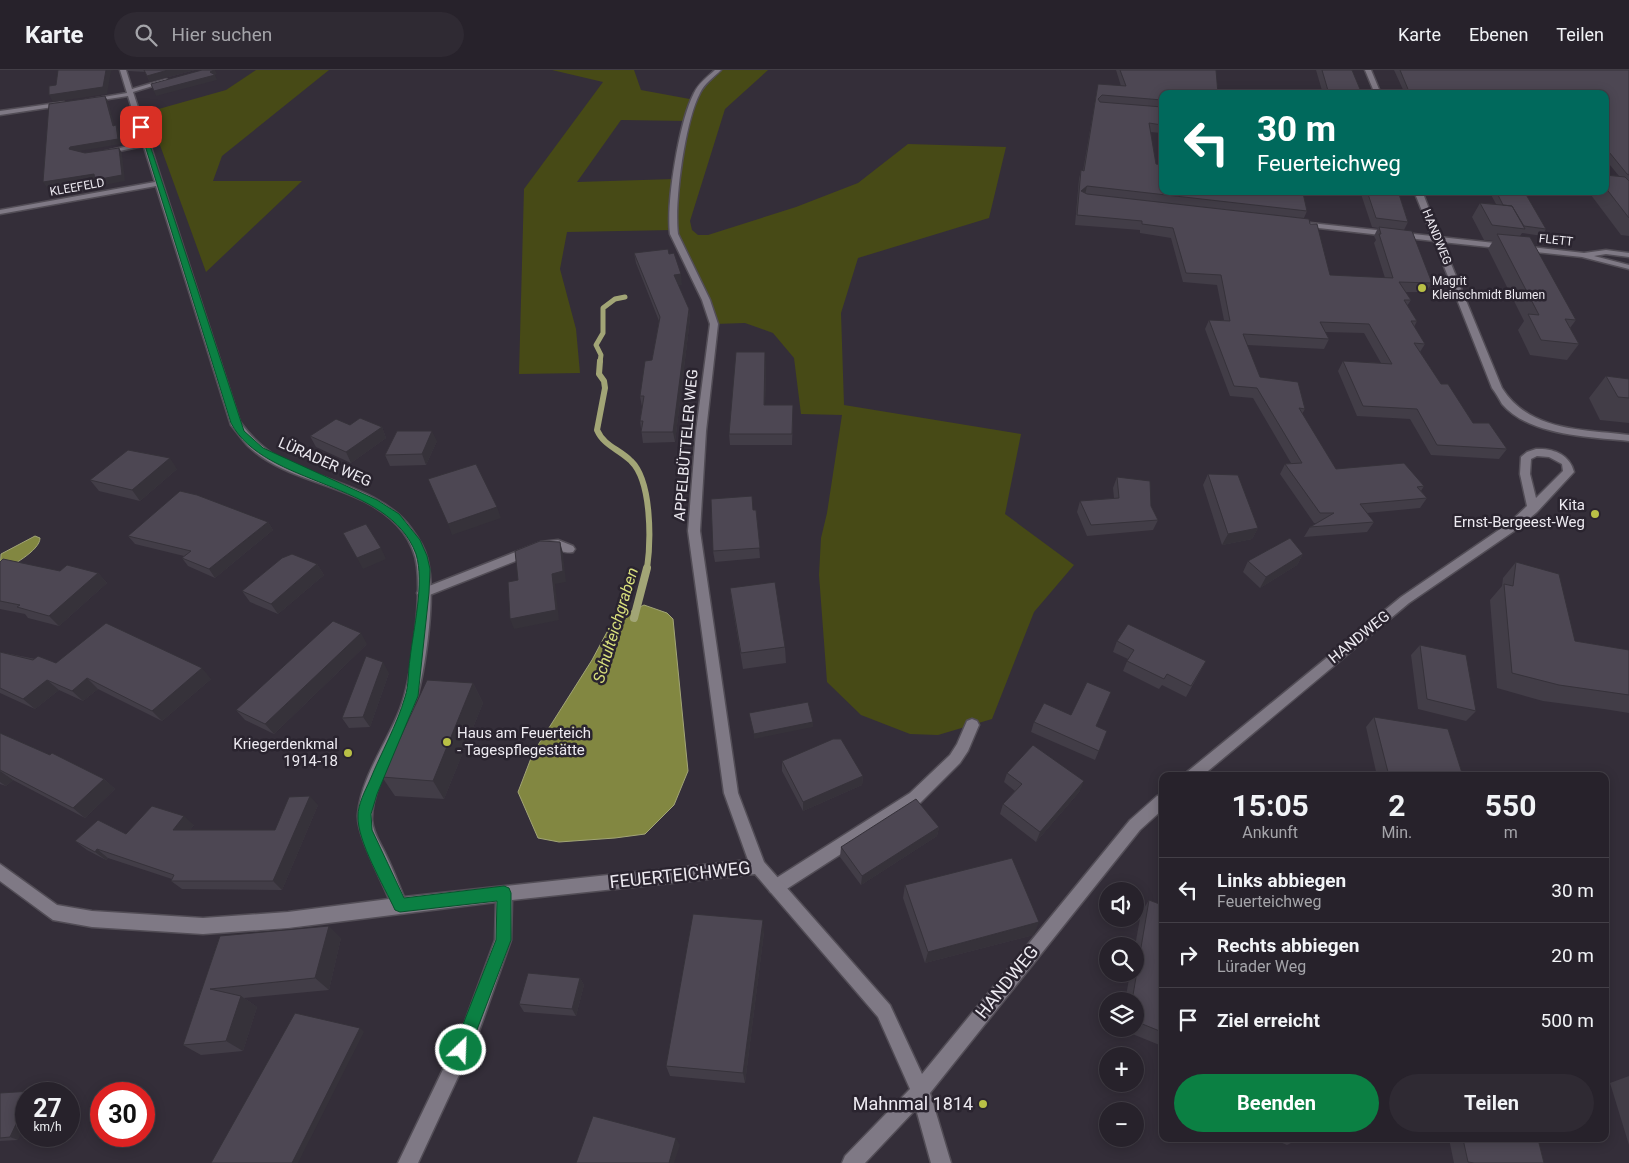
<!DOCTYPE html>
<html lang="de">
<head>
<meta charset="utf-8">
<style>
  :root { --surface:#27222b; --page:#2f2a33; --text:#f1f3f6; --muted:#a4a4a9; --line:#433f47; --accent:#0b8043 }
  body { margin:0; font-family:Roboto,sans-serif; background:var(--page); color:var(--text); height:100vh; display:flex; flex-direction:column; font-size:19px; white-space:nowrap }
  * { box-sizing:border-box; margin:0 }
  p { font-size:16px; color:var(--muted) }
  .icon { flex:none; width:28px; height:28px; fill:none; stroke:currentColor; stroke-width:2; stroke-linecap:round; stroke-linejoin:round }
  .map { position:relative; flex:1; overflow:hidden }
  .sheet { position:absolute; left:1159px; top:702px; width:450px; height:370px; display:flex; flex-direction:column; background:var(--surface); border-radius:10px; box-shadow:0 2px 12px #0003,0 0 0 1px var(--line) }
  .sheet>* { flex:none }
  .hud { position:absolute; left:1159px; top:20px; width:450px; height:105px; border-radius:10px; box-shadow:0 2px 12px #0003,0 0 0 1px var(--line); background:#00695c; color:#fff; overflow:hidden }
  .tools { position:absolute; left:1099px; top:812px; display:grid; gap:10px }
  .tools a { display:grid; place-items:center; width:45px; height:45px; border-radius:50%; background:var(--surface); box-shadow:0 2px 12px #0003,0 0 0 1px var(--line); font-size:25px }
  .speed { position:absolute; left:15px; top:1012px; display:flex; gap:10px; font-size:25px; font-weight:700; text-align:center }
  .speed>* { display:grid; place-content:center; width:65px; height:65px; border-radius:50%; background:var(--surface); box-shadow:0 2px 12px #0003,0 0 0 1px var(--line); line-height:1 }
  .speed small { font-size:12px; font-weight:400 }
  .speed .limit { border:8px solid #d22; background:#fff; color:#111 }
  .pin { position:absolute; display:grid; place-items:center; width:42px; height:42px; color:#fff; margin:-21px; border-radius:10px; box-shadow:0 2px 8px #0006 }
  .me { position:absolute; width:55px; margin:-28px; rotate:24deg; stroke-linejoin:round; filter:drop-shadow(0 0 4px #0008) }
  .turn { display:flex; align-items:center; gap:18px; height:105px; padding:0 15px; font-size:22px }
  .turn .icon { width:65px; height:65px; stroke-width:2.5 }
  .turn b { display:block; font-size:35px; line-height:42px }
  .eta { display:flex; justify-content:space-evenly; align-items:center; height:85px; text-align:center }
  .eta b { font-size:30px; font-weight:700; line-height:35px }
  .primary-button { display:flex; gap:10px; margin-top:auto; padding:10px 15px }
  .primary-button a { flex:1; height:58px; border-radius:30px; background:var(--accent); color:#fff; font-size:20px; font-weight:700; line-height:58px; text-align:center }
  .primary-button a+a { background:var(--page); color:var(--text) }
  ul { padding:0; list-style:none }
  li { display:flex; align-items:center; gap:15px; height:65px; padding:0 15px; border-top:1px solid var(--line) }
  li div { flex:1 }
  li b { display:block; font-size:19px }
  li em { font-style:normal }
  header { display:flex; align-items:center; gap:30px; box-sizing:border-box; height:70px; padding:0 25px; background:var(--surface); border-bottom:1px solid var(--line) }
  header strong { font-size:24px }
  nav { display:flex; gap:28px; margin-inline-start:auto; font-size:18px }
  .search { width:350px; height:45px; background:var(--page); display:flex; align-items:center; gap:12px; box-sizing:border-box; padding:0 18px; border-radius:28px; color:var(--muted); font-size:19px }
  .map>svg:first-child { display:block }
  .green { fill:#474a16; fill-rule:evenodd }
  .water { fill:#828741; stroke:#a2a576 }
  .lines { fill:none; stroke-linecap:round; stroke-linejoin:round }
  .stream-far2 { stroke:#a2a576; stroke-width:5 }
  .stream-far1 { stroke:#a2a576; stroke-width:6 }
  .stream { stroke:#a2a576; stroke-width:8 }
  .lane-casing { stroke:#524d56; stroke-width:3 }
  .street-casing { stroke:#524d56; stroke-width:3 }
  .lane { fill:#7f7985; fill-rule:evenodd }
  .street { fill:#7f7985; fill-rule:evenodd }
  .wall { fill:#423d47 }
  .shaded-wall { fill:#36323a }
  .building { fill:#4d4753; stroke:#36323a }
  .route { fill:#0b8043; stroke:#07532c }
  .poi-dot { fill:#b9c046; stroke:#2a242f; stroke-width:2 }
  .labels { text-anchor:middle; stroke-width:5; stroke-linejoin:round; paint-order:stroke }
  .far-street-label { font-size:12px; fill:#edeaf1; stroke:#2a242f }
  .far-poi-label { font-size:12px; fill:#edeaf1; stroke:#2a242f; text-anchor:start }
  .street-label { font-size:15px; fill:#edeaf1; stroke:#2a242f }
  .poi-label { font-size:15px; fill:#edeaf1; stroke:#2a242f; text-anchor:end }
  .water-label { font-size:16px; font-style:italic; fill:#d8df7c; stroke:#2a242f }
  .near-street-label { font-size:18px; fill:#edeaf1; stroke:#2a242f }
  .near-poi-label { font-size:18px; fill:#edeaf1; stroke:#2a242f; text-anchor:end }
</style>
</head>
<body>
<header>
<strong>Karte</strong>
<div class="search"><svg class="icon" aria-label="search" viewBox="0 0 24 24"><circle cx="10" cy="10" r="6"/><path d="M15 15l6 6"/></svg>Hier suchen</div>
<nav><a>Karte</a><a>Ebenen</a><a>Teilen</a></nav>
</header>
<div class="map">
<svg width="1629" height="1093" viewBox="0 0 1629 1093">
  <rect width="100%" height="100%" fill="#342e39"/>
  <path class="green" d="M256 0H329L222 86 213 111H302L206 202 148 42 226 20Z
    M552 0H634L641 20 695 30 697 22 718 0H768L725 39 690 151 692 160 698 165H708L796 137 858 113 908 74 1006 77 989 148 858 188 841 243 844 335 1021 364 1005 444 1074 495 1034 542 992 649 938 665 910 664 861 645 827 612 819 505 821 468 827 443 842 345 801 344 794 288 773 263 745 253 714 254 673 160 567 162 560 199 576 259 580 303 519 304 524 119 603 12ZM621 50 689 51 675 109 577 112Z"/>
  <path class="water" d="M35 466 40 468C40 481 10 496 0 503L1 484Z
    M644 535 667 543 673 549 688 701 674 735 645 764 615 768 559 772 538 768 518 722 533 683 592 590 607 562 617 548Z"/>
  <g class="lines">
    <path class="stream-far2" d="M600 292 601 285 596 275 603 263V238L615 229 625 227"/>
    <path class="stream-far1" d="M600 291 599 304 604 311 605 318 597 360C604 376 619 379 631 391 652 411 651 471 647 499"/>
    <path class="stream" d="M634 548 647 498"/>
    <g class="lane-casing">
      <path id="lane" d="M146 72 149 74 148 75 105 84 102 82Z
        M558 470 573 476 575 479 573 482C566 484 556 478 546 479L427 526H419L417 523 419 520 541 472Z
        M972 649 977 651 979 655 968 681 960 693 920 733 782 822 776 825 770 822 768 817 770 812 910 723 950 685 957 674 967 651Z"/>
    </g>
    <g class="street-casing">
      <path id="street" d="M120 0H126L132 19 166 9 169 11 133 22 240 352C251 367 263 378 279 388 319 410 383 419 411 458 417 466 425 478 427 488 437 524 425 613 410 648 398 678 371 718 372 750 373 763 381 774 386 785 393 799 398 813 404 827L748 790 724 723 688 461 696 361 710 254 702 230 670 164C666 132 679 52 694 23 698 14 707 7 715 0H721C714 7 704 14 700 23 685 51 674 133 678 164L710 230 718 254 706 361 700 461 738 723 764 792 890 935 922 1004 1130 750 1157 726 1162 725V740L1140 760 930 1023 951 1093H931L916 1039 865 1093H842L845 1086 910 1019 878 947 755 804 512 830 511 870 478 964 418 1093H398L462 960 495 870 496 832 288 858 203 864 92 857 53 850 0 811V794L57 835 92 841 203 848 288 842 389 829C381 808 356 764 358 744 361 707 387 673 400 639 412 609 421 529 417 497 416 485 410 471 403 462 365 413 291 417 248 376 242 370 237 362 231 355L156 116 0 144V140L155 112 128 26 89 32 86 30 127 23Z
        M1365 0H1371L1381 24H1375Z
        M64 32 66 35 0 45V41Z
        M1414 121H1422L1440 167 1584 183 1606 180 1629 183V187L1606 184 1594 186 1629 195V199L1582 187 1442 172 1502 318C1530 362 1583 359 1629 365V371C1591 367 1529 366 1502 334 1499 329 1496 323 1492 318L1434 171 1301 156 1297 154 1301 152 1432 166Z
        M1536 379C1554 378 1570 385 1574 402L1537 442 1517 459 1409 533 1202 706H1185L1187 702 1401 527 1509 453 1527 436 1520 404 1521 387 1527 382ZM1537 386 1549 387 1562 394 1563 401 1536 428 1530 404 1531 389Z"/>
    </g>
    <use href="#lane" class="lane"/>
    <use href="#street" class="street"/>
  </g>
  <path class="wall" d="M127 0H195L150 12 145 2 128 1Z
    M1116 0H1216L1162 24V63L1150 62 1156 94 1307 141 1304 148 1310 154 1330 205 1385 208 1374 173 1376 170 1374 166 1378 158 1372 157 1360 121H1398L1408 152 1404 160 1432 213 1426 222H1405L1411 230 1407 236 1417 251 1414 257 1425 274 1420 282 1441 314 1473 353 1507 379 1499 389 1431 385 1410 349 1357 346 1338 301 1343 291 1381 293 1364 263 1325 262 1329 269 1324 279 1247 275 1260 307 1305 339 1302 344 1336 399 1424 416 1421 421 1427 428 1420 438 1367 443 1374 452 1367 462 1304 467 1310 457 1317 453H1314L1280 404 1285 394 1291 393 1253 328 1230 326 1205 259 1209 250H1224L1217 215 1183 212 1171 168 1140 163V160L1075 155 1079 109 1081 100 1083 101 1098 14 1121 16Z
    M1316 0H1352L1362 24H1323Z
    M1394 0H1629V166L1621 165 1588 121H1605V105L1619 106 1605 89V24H1405Z
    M1489 121H1524L1546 159 1542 166 1522 163 1520 166 1576 250 1570 258 1579 274 1567 290 1530 285 1518 260 1524 251 1488 179 1493 171 1484 170 1472 147 1480 133 1496 134Z
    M634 183 669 184 682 215H678L689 239 690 249 675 372 643 373 640 351 642 337 640 326 652 290 659 251 636 193Z
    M766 293 765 335 793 346 792 375H730L729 364Z
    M1606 306 1629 309V353L1600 350 1589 328Z
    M350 355 382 357 386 368 351 393 316 377 310 366Z
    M437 371 426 395 390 396 385 385Z
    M177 399 140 431 99 421 90 410Z
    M1208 404 1258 458 1252 469 1222 475 1203 415Z
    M1117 407 1151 436 1158 450 1153 460 1087 466 1077 442 1080 431 1114 428 1113 418Z
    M753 440H756L760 488 715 492 713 481Z
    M268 452 273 460 215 508 188 496 182 488 184 486 135 474 128 466Z
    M1303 484 1297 495 1260 518 1243 502 1248 491Z
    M0 492 60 501 98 503 107 513 59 556 28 548 25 544 0 539Z
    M1516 492 1575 571 1629 580V643L1604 639 1543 631 1497 618 1490 530 1502 516 1503 508Z
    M317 494 324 505 278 544 250 532 242 521Z
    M730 518 785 577 786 593 743 599 732 534Z
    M1117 571 1206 591 1186 627 1162 615 1159 619 1123 601 1128 589 1113 582Z
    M367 574 274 664 245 650 236 640Z
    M1420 575 1476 641 1466 651 1418 639 1411 585Z
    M0 582 56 593 211 609 162 651 98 619 83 631 59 620 35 639 0 623Z
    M389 603 370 657 349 658 342 648Z
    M473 613 483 633 444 729 395 726 382 707Z
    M1071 645 1107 661 1095 690 1031 662 1034 652Z
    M1374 647 1463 706H1377L1366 657Z
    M0 663 104 709 115 719 85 748 13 710 6 716 0 714Z
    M782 691 863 706 862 715 803 741 782 701Z
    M1007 703 1080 721 1036 772 1000 744 1003 734 1015 721 1004 712Z
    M318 735 282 820 182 819 171 811 172 809 108 788 106 790 87 780 75 771 194 755 190 760H275Z
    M939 757 937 766 861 815 840 787 841 777Z
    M905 815 1034 865 925 893 903 828Z
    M1149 830 1162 835V976L1120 959H1135V931H1125L1130 904H1135V876L1141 843Z
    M764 862 745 1013 670 1006 666 996Z
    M220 866 341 868 329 920 244 928 257 937 243 981 201 985 183 975Z
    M580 908 584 915 576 946 524 942 519 934Z
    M1629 1006V1075L1610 1013Z
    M0 1023 18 1070 0 1071Z
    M1273 1069H1297V1070L1287 1075Z
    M1449 1069H1538L1544 1093H1454Z"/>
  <path class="shaded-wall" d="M106 0H115L111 1 107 24 53 32 49 25Z
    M168 0H195L150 12 147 6Z
    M214 0H215L217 4 213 6 215 5 217 10 156 26 154 21 210 2Z
    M105 26 108 31 116 61 113 56Z
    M116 55 119 61 121 74 74 82 69 79 70 77Z
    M119 78 122 83 125 111 98 116 95 110Z
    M94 104 97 109 47 118 43 112Z
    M1087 116 1085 125 1081 121Z
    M681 204 682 215H675L674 205Z
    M689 239 690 249 675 372 673 362Z
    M765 282 766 293 765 346 764 335Z
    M382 357 386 368 351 393 346 382Z
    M432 361 437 371 426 395 422 384Z
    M170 388 177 399 140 431 132 420Z
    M497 437 501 448 452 465 448 454Z
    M268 452 273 460 215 508 209 499Z
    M1258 458 1252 469 1222 475 1228 464Z
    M560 472 563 483 566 512 555 514 559 550 514 559 510 549 552 504Z
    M381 478 386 489 363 499 357 488Z
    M1303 484 1297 495 1260 518 1266 507Z
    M317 494 324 505 278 544 271 534Z
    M98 503 107 513 59 556 49 546Z
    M361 563 367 574 274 664 265 654Z
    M383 592 389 603 370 657 363 647Z
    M202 598 211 609 162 651 152 641Z
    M87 608 98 619 83 631 72 621Z
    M47 610 59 620 35 639 23 629Z
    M473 613 483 633 444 729 433 711Z
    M813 652V657L754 669V664Z
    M0 701 13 710 6 716 0 712Z
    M863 706 862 715 803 741V732Z
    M104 709 115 719 85 748 73 738Z
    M1084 711 1080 721 1036 772 1040 762Z
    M310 726 318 735 282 820 273 811Z
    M184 746 194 755 183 768 173 760Z
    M939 757 937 766 861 815 862 806Z
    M97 779 108 788 106 790 95 782Z
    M763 850 764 862 745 1013 743 1003Z
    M1039 852 1034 865 925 893 928 882Z
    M329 856 341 868 329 920 315 908Z
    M580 908 584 915 576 946 572 939Z
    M241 926 257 937 243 981 226 971Z
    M360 958 364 962 298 1093H292Z
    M32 1021 39 1024H31Z
    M26 1033V1053L18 1070 10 1067Z
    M676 1068 680 1075 674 1093H669Z"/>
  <path class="building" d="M58 0H106L103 17 49 25V16L56 15Z
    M144 0H168L147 6Z
    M202 0H214L210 2 215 5 154 21 151 14Z
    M1120 0H1216L1218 24H1219H1162V30L1102 25 1098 29 1100 32 1162 37V55L1149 53 1156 94 1162 95V121H1291L1303 123 1307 141 1087 116 1081 121 1087 124 1309 149 1310 154H1317L1330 205 1393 208 1379 164H1381L1379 157 1412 161 1432 213 1399 212 1411 230H1404L1417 251H1411L1425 274 1414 273 1441 314H1448L1473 353H1489L1507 379 1437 375 1417 339 1363 336 1343 291 1392 294 1369 254 1320 252 1329 269 1243 264 1260 307 1298 312 1305 339 1299 338 1336 399 1404 393 1424 416 1417 417 1427 428 1360 434 1374 452 1310 457 1334 443H1320L1285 394 1302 393 1257 318 1234 316 1209 250 1230 251 1221 205 1186 203 1173 158 1142 154V151L1077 145 1081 100 1084 101 1098 14 1126 16Z
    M1322 0H1352L1362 24H1329Z
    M1400 0H1629V105L1627 104 1605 77V24H1410Z
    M105 26 113 56 116 55 118 69 70 77 69 79 85 83 119 78 122 105 95 110 94 104 43 112 49 34Z
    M1605 105 1625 107 1629 111V148L1605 117Z
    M1367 121H1398L1408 152 1376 148Z
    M1496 121H1524L1546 159 1524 156 1512 136 1503 135Z
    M1480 133 1512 136 1525 159 1492 155Z
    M1497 164 1530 167 1576 250 1565 249 1579 274 1541 270 1528 244 1539 245Z
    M668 179 669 184 674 183 681 204 674 205 689 239 673 362H641L643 351H640L644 326H640L645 291 652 290 660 247 634 183Z
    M736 282H765L764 335H793L792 364H729Z
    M1606 306 1629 309V328L1618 327Z
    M360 348 382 357 346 382 310 366 336 349 350 355Z
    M397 361H432L422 384 385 385Z
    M128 380 170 388 132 420 90 410Z
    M476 394 497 437 448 454 428 409Z
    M1208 404 1238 405 1258 458 1228 464Z
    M1117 407 1150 411 1151 436 1158 450 1091 455 1080 431 1119 428Z
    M180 421 197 425 268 452 209 499 182 488 191 481 128 466Z
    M752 426 753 440H756L760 478 713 481 711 429Z
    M366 454 381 478 357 488 343 463Z
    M1290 468 1303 484 1266 507 1248 491Z
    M540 471 560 472 563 501 552 504 556 540 510 549 508 512 518 510 515 481Z
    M292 484 317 494 271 534 242 521 282 488Z
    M3 489 60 501 67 495 98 503 49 546 17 537 20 535 0 531V492Z
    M1516 492 1559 504 1575 571 1629 580V625L1559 615 1512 603 1504 514 1513 516Z
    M775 512 785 577 741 583 730 518Z
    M333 551 361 563 265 654 236 640Z
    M106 553 202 598 152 641 87 608 72 621 47 610 23 629 0 618V582L33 590 38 586 56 593Z
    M1128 554 1206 591 1191 616 1167 604 1164 609 1127 591 1134 580 1117 571Z
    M1420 575 1466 585 1476 641 1427 629Z
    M366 586 383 592 363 647 342 648Z
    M427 610 473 613 433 711 382 707Z
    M1087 612 1111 622 1096 656 1107 661 1099 681 1034 652 1044 633 1071 645Z
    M808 632 813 652 754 664 749 643Z
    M1374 647 1448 659 1463 706H1389Z
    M0 663 50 685 52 683 104 709 73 738 0 700Z
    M833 669H841L863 706 803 732 782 691Z
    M1033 675 1084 711 1040 762 1003 734 1022 714 1007 703Z
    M310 726 273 811H171L174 805 97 779 95 782 75 771 98 750 126 764 152 736 184 746 173 760H275L289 727Z
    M916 729 939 757 862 806 841 777Z
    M1012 788 1039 852 928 882 905 815Z
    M1149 830 1162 835V962L1135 951V931H1132Z
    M693 844 763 850 743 1003 666 996Z
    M329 856 315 908 210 919 241 926 226 971 183 975 220 866Z
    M528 903 580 908 572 939 519 934Z
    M295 943 360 958 292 1093H211Z
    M32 1021 31 1024H26V1033L10 1067 0 1068V1023Z
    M593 1046 676 1068 669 1093H576Z
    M1463 1069H1538L1544 1093H1474L1468 1092Z"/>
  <path class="route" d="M139 56 144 57 244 361 263 378 377 430 399 444 420 470 427 486 430 499 429 523 418 626 377 724 371 744 372 760 404 828 504 816 509 818 511 823V870L467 986 461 988 456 986 453 980 496 870 497 831 400 842 395 840C384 816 357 771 358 746 358 734 365 721 370 710 381 683 397 655 405 627 409 615 408 601 410 589 413 560 425 512 416 484 389 410 265 417 231 353Z"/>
  <g class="poi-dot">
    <circle cx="1422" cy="218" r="5"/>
    <circle cx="1595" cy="444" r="5"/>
    <circle cx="447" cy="672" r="5"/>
    <circle cx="348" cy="683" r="5"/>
    <circle cx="983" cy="1034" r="5"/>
  </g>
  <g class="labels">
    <g class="far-street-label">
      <text transform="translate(77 117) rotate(-10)" y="4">KLEEFELD</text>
      <text transform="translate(1437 167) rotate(68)" y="4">HANDWEG</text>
      <text transform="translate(1556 170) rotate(6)" y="4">FLETT</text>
    </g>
    <g class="far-poi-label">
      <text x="1432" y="215">Magrit<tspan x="1432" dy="14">Kleinschmidt Blumen</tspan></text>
    </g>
    <g class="street-label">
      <text transform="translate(686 375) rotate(-85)" y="5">APPELBÜTTELER WEG</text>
      <text transform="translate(325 392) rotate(24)" y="5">LÜRADER WEG</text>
      <text transform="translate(1359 567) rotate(-39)" y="5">HANDWEG</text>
    </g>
    <g class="poi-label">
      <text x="1585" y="440">Kita<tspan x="1585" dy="17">Ernst-Bergeest-Weg</tspan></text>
      <text x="457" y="668" text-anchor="start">Haus am Feuerteich<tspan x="457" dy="17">- Tagespflegestätte</tspan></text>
      <text x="338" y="679">Kriegerdenkmal<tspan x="338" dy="17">1914-18</tspan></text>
    </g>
    <g class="water-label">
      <text transform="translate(615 555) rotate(-73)" y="6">Schulteichgraben</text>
    </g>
    <g class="near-street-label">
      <text transform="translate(680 805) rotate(-6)" y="6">FEUERTEICHWEG</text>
      <text transform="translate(1007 912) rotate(-51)" y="6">HANDWEG</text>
    </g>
    <g class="near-poi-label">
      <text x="973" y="1040">Mahnmal 1814</text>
    </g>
  </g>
</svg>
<div class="tools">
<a><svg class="icon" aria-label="sound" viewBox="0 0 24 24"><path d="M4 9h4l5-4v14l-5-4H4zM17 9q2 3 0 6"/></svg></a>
<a><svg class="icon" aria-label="search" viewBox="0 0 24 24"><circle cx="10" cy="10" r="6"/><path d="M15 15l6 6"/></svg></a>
<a><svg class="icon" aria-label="layers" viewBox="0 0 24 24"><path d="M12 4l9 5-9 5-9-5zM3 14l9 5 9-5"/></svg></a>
<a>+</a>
<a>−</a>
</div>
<div class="speed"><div>27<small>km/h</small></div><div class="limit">30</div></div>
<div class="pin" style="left:141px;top:57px;background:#d93025"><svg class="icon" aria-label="arrive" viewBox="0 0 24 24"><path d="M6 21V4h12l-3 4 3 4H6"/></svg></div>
<svg class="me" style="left:461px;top:980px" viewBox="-20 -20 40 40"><circle r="17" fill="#0b8043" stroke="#fff" stroke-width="3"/><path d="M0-11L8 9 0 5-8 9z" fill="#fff"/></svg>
<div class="hud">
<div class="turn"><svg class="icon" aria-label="left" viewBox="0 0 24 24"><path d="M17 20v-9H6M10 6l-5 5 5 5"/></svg><div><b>30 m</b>Feuerteichweg</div></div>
</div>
<section class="sheet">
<div class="eta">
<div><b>15:05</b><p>Ankunft</p></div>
<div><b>2</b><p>Min.</p></div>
<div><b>550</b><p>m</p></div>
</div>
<ul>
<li><svg class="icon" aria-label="left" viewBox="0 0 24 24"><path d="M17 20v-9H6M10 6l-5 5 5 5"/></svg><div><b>Links abbiegen</b><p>Feuerteichweg</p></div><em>30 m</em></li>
<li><svg class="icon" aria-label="right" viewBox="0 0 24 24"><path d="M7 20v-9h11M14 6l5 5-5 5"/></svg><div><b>Rechts abbiegen</b><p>Lürader Weg</p></div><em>20 m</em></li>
<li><svg class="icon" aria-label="arrive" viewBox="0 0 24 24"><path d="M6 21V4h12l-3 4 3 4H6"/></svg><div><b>Ziel erreicht</b></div><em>500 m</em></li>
</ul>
<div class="primary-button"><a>Beenden</a><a>Teilen</a></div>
</section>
</div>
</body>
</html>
